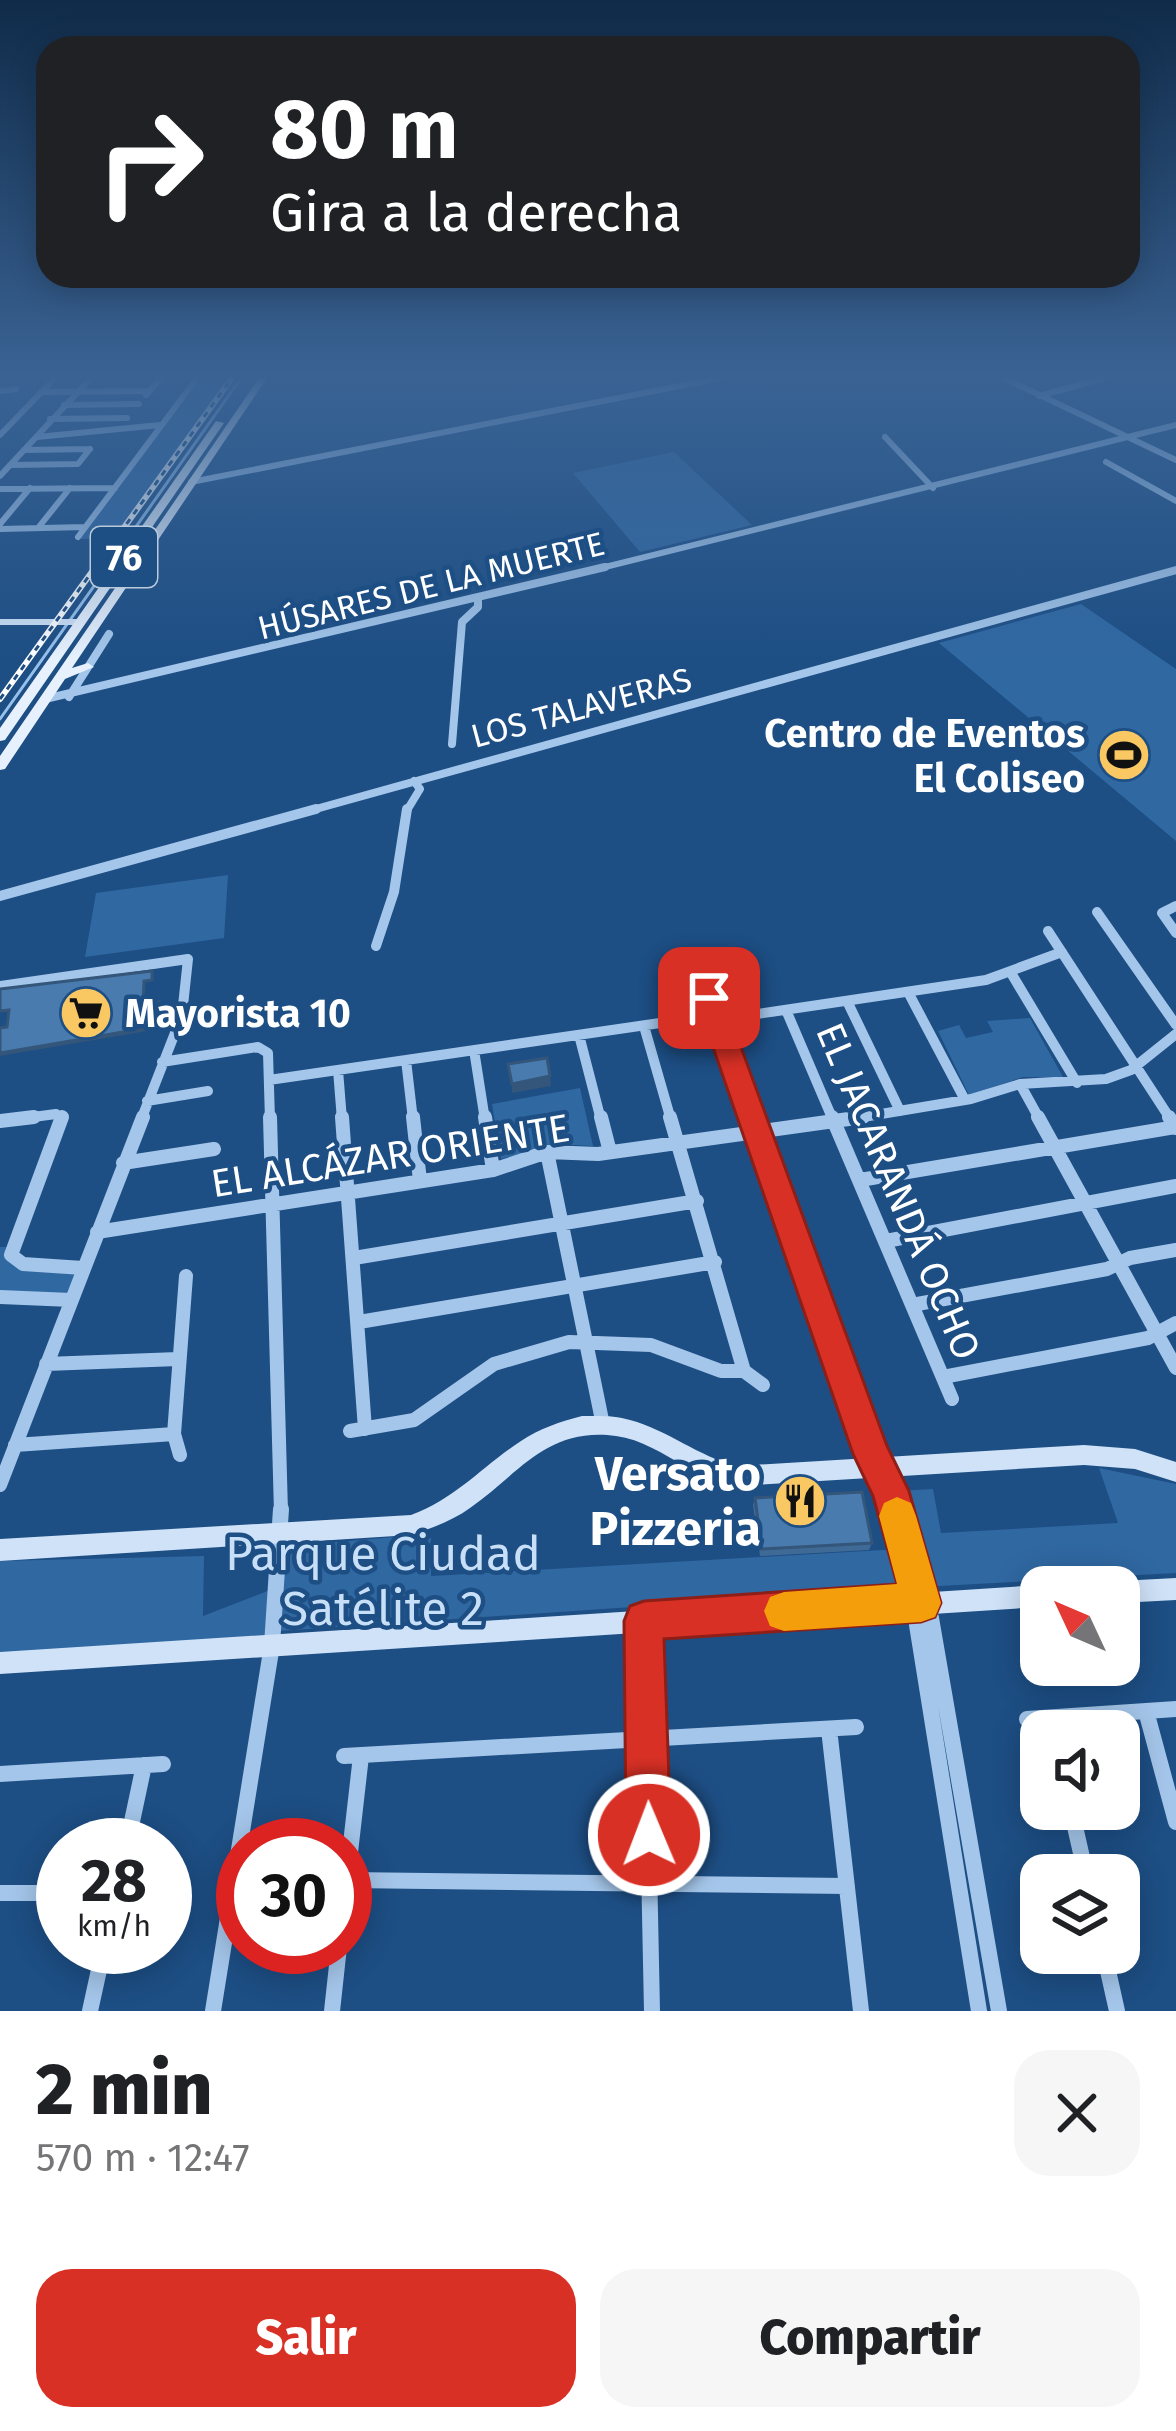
<!DOCTYPE html>
<html lang="es">
<head>
<meta charset="utf-8">
<style>
  :root { --surface:#fff; --page:#f6f6f6; --text:#202124; --muted:#757577; --accent:#d93025 }
  body { margin:0; font-family:"Fira Sans",sans-serif; background:var(--page); color:var(--text); height:100vh; display:flex; flex-direction:column; font-size:45px; white-space:nowrap }
  * { box-sizing:border-box; margin:0 }
  p { font-size:39px; color:var(--muted) }
  .icon { flex:none; width:66px; height:66px; fill:none; stroke:currentColor; stroke-width:2; stroke-linecap:round; stroke-linejoin:round }
  .map { position:relative; height:2011px; overflow:hidden }
  .side { display:flex; flex-direction:column; background:var(--surface); flex:1 }
  .side>* { flex:none }
  .banner { position:absolute; left:36px; top:36px; width:1104px; height:252px; border-radius:36px; box-shadow:0 6px 30px #0003; background:#202124; color:#fff; overflow:hidden }
  .needle { width:78px; rotate:314deg }
  .buttons { position:absolute; left:1020px; top:1566px; display:grid; gap:24px }
  .buttons a { display:grid; place-items:center; width:120px; height:120px; border-radius:24px; background:var(--surface); box-shadow:0 6px 30px #0003; font-size:60px }
  .speed { position:absolute; left:36px; top:1818px; display:flex; gap:24px; font-size:60px; font-weight:700; text-align:center }
  .speed>* { display:grid; place-content:center; width:156px; height:156px; border-radius:50%; background:var(--surface); box-shadow:0 6px 30px #0003; line-height:1 }
  .speed small { font-size:30px; font-weight:400 }
  .speed .limit { border:18px solid #d22; background:#fff; color:#111 }
  .pin { position:absolute; display:grid; place-items:center; width:102px; height:102px; color:#fff; margin:-51px; border-radius:24px; box-shadow:0 6px 18px #0006 }
  .me { position:absolute; width:132px; margin:-66px; rotate:359deg; stroke-linejoin:round; filter:drop-shadow(0 0 9px #0008) }
  .turn { display:flex; align-items:center; gap:42px; height:252px; padding:0 36px; font-size:54px }
  .turn .icon { width:156px; height:156px; stroke-width:2.5 }
  .turn b { display:block; font-size:84px; line-height:102px }
  .round { display:grid; place-items:center; flex:none; width:126px; height:126px; border-radius:36px; background:var(--page) }
  .head { display:flex; align-items:center; justify-content:space-between; height:204px; padding:0 36px }
  h1 { font-size:72px; font-weight:800; line-height:90px }
  .primary-button { display:flex; gap:24px; margin-top:auto; padding:24px 36px }
  .primary-button a { flex:1; height:138px; border-radius:36px; background:var(--accent); color:#fff; font-size:48px; font-weight:800; line-height:138px; text-align:center }
  .primary-button a+a { background:var(--page); color:var(--text) }
  .map>svg:first-child { display:block }
  .green { fill:#3068a2 }
  .lines { fill:none; stroke-linecap:round; stroke-linejoin:round }
  .stream { stroke:#97c1ec; stroke-width:3 }
  .street-far4 { stroke:#a4c6ea; stroke-width:6 }
  .street-far3 { stroke:#a4c6ea; stroke-width:8 }
  .street-far2 { stroke:#a4c6ea; stroke-width:10 }
  .street-far1 { stroke:#a4c6ea; stroke-width:14 }
  .street { stroke:#a4c6ea; stroke-width:16 }
  .secondary { fill:#cfe2f8; fill-rule:evenodd }
  .primary { fill:#e7f1fe; fill-rule:evenodd }
  .rail-casing { stroke:#fff; stroke-width:6 }
  .rail { stroke:#1d4e84; stroke-width:3; stroke-dasharray:6; stroke-linecap:butt }
  .wall { fill:#406a96 }
  .shaded-wall { fill:#34567a }
  .building { fill:#4a7baf; stroke:#34567a; stroke-width:3 }
  .route { fill:#d93025; stroke:#8d1f18; stroke-width:3 }
  .slow { fill:#f59e0b }
  .labels { text-anchor:middle; stroke-width:9; stroke-linejoin:round; paint-order:stroke }
  .far-street-label { font-size:33px; fill:#fff; stroke:#1d4e84 }
  .shield { fill:#1d4e84; stroke:#bbcada; stroke-width:3 }
  .shield-label { font-size:36px; font-weight:bold; fill:#fff }
  .poi-label { font-size:39px; font-weight:bold; fill:#fff; stroke:#1d4e84; text-anchor:end }
  .street-label { font-size:39px; fill:#fff; stroke:#1d4e84 }
  .near-poi-label { font-size:48px; font-weight:bold; fill:#fff; stroke:#1d4e84; text-anchor:end }
  .near-park-label { font-size:48px; fill:#c8dff8; stroke:#1d4e84 }
</style>
</head>
<body>
<div class="map">
<svg width="1176" height="2011" viewBox="0 0 1176 2011">
  <rect width="100%" height="100%" fill="#1d4e84"/>
  <path class="green" d="M200 378H229L115 539H80Z
    M674 452 752 525 640 552 573 473Z
    M1081 604 1176 669V841L939 643Z
    M228 875 224 938 85 957 96 893Z
    M1030 1018 1063 1077H1023L969 1095 938 1031 959 1025 966 1038 993 1032 987 1021Z
    M580 1088 593 1146 554 1144 501 1159 492 1104Z
    M0 1247H10L9 1258 76 1272 67 1293 0 1295Z
    M1099 1468 1176 1484V1573L921 1587 895 1491 933 1489 941 1533 1118 1523Z
    M417 1535 431 1538V1576L901 1549 910 1588 279 1631 282 1547Z
    M204 1556 203 1616 270 1590 267 1638 0 1654V1561Z"/>
  <g class="lines">
    <path class="stream" d="M0 719 239 381"/>
    <path class="street-far4" d="M1004 378 1176 460
      M0 391 16 389
      M41 392 150 391
      M146 395 161 378
      M1039 396 1104 378
      M64 405 139 404
      M50 419 127 418
      M0 435 55 378
      M37 437 160 425
      M885 437 933 488
      M24 450 90 449
      M1106 462 1176 501
      M10 465 78 464 90 449
      M0 476 91 378
      M191 482 720 378
      M0 489 115 488
      M0 524 30 488
      M38 528 70 488
      M0 529 85 527
      M78 537 197 378
      M593 570 1176 425"/>
    <path class="street-far3" d="M69 697 109 634
      M45 699 605 567
      M452 744 462 622 478 607V598
      M305 812 1176 570
      M406 812 420 789 414 781"/>
    <path class="street-far2" d="M0 896 316 809
      M1176 906 1162 913 1176 933
      M1097 912 1176 1025
      M1048 931 1171 1120
      M376 946 394 892 407 809
      M1011 973 1077 1083
      M0 986 188 959 182 1015 141 1120
      M908 992 965 1100
      M709 997 753 1120
      M847 1001 900 1111
      M786 1010 833 1120
      M717 1020 986 980 1062 952
      M644 1026 671 1120
      M579 1035 601 1120
      M474 1050 485 1120
      M406 1060 413 1120
      M162 1062 258 1047 268 1053 270 1120
      M338 1070 342 1120
      M269 1080 660 1023
      M1020 1084 1040 1120
      M147 1101 208 1091
      M10 1120 56 1114 62 1120
      M845 1120 971 1099 1020 1084 1106 1079 1131 1070 1176 1034"/>
    <path class="street-far1" d="M62 1117 11 1255 23 1264 83 1268
      M270 1117 281 1512
      M342 1117 365 1429
      M413 1117 420 1181
      M485 1117 493 1170
      M601 1117 610 1152
      M670 1117 744 1371
      M752 1117 896 1512
      M832 1117 952 1399
      M1038 1117 1176 1368
      M1169 1117 1176 1128
      M0 1121 34 1117
      M547 1152 603 1425
      M123 1163 214 1149
      M860 1180 1176 1127
      M97 1232 493 1170 547 1152 598 1154 863 1117
      M886 1241 1176 1186
      M354 1258 697 1201
      M0 1297 71 1300
      M912 1305 1107 1269 1130 1258 1176 1250
      M359 1322 715 1262
      M46 1364 178 1359
      M744 1371 763 1385
      M943 1377 1148 1338 1176 1323
      M350 1431 414 1420 494 1364 569 1342 651 1345 721 1371H744
      M15 1445 174 1434
      M180 1455 174 1434 186 1276
      M0 1485 143 1117"/>
    <path class="street" d="M895 1509 921 1603 931 1618 999 2011
      M920 1605 917 1625 979 2011
      M644 1621 652 2011
      M1146 1711 1176 1822
      M1027 1719 1176 1709
      M829 1729 861 2011
      M344 1756 856 1727
      M0 1774 163 1764
      M1071 1809 1086 1875
      M127 1845 144 1765
      M347 1880 847 1886
      M0 1893H63
      M345 1896 361 1756
      M1104 1953 1117 2011
      M90 2011 104 1947
      M213 2011 272 1645 281 1509
      M332 2011 339 1947"/>
    <path class="secondary" d="M0 619H78L83 622 78 625H0Z
      M582 1416C598 1416 615 1415 630 1420 668 1430 699 1457 737 1466L1084 1445 1135 1449 1176 1462V1482L1135 1469 1084 1465 737 1486C719 1482 701 1475 685 1466 663 1454 641 1439 616 1436 547 1427 521 1472 470 1508 452 1521 432 1528 411 1535L0 1561V1539L411 1515C457 1498 481 1467 521 1441 540 1428 560 1422 582 1416Z
      M1176 1578V1600L1119 1603V1587H1110L1119 1581Z
      M1041 1585 1045 1587H1041V1607L0 1674V1652Z"/>
    <path class="primary" d="M259 378H267L72 668 88 663 94 667 65 679 5 769 0 770V756Z
      M216 421 224 423 5 740 0 741V728Z"/>
    <g class="rail-casing">
      <path id="rail" d="M0 699 232 378"/>
    </g>
    <use href="#rail" class="rail"/>
  </g>
  <path class="wall" d="M755 1498 872 1543 869 1550 760 1556 753 1505Z"/>
  <path class="shaded-wall" d="M159 1002V1029L0 1056V1053Z
    M550 1076 551 1086 512 1093V1084Z"/>
  <path class="building" d="M152 971V980L144 981 143 1005 159 1002 158 1026 0 1053V1028L7 1027 9 1010 0 1011V989Z
    M547 1058 550 1076 512 1084 508 1064Z
    M862 1492 872 1543 762 1549 755 1498Z"/>
  <linearGradient id="sky" x2="0" y2="1"><stop stop-color="#102b49"/><stop offset="0.57" stop-color="#3a6394"/><stop offset="1" stop-color="#3a6394" stop-opacity="0"/></linearGradient>
  <rect width="1176" height="660" fill="url(#sky)"/>
  <path class="route" d="M709 988 723 998 887 1446 909 1491 941 1603 935 1617 921 1622 664 1639 671 1835 664 1851 649 1857 633 1851 626 1835 624 1621 630 1606 644 1601 897 1584 873 1496 853 1454 696 998Z"/>
  <path class="slow" d="M897 1497 911 1503 916 1516 941 1603 935 1617 921 1622 784 1631 770 1626 764 1611 770 1597 784 1592 897 1584 879 1516 884 1503Z"/>
  <defs>
    <g id="stadium-disc" transform="scale(2.7)"><circle r="9.5" fill="#fac862" stroke="#1d4e84"/><path d="M0-5a6.5 5 0 1 0 0 10a6.5 5 0 1 0 0-10ZM-3.5-1.8h7v3.6h-7Z" fill="#111"/></g>
    <g id="supermarket-disc" transform="scale(2.7)"><circle r="9.5" fill="#fac862" stroke="#1d4e84"/><path d="M-6-5.5h2.5l.6 2H6L4.5 2H-2.5L-4.4-4H-6ZM-1.5 3.2a1.3 1.3 0 1 0 .1 0ZM3 3.2a1.3 1.3 0 1 0 .1 0Z" fill="#111"/></g>
    <g id="restaurant-disc" transform="scale(2.7)"><circle r="9.5" fill="#fac862" stroke="#1d4e84"/><path d="M-5-6h1v4h1v-4h1v4h1v-4h1v5L-1.5 .5V6h-2V.5L-5-1ZM5-6V6H3V1.5H1.5Q1.5-4 5-6Z" fill="#111"/></g>
  </defs>
  <g fill-rule="evenodd">
    <use href="#stadium-disc" x="1124" y="755"/>
    <use href="#supermarket-disc" x="86" y="1013"/>
    <use href="#restaurant-disc" x="800" y="1501"/>
  </g>
  <g class="labels">
    <g class="far-street-label">
      <text transform="translate(431 585) rotate(-14)" y="12">HÚSARES DE LA MUERTE</text>
      <text transform="translate(581 707) rotate(-15)" y="12">LOS TALAVERAS</text>
    </g>
    <rect class="shield" x="91" y="527" width="66" height="60" rx="9"/>
    <g class="shield-label">
      <text x="124" y="570">76</text>
    </g>
    <g class="poi-label">
      <text x="1085" y="747">Centro de Eventos<tspan x="1085" dy="45">El Coliseo</tspan></text>
      <text x="125" y="1027" text-anchor="start">Mayorista 10</text>
    </g>
    <g class="street-label">
      <text transform="translate(390 1155) rotate(-9)" y="14">EL ALCÁZAR ORIENTE</text>
      <text transform="translate(899 1191) rotate(67)" y="14">EL JACARANDÁ OCHO</text>
    </g>
    <g class="near-poi-label">
      <text x="761" y="1490">Versato<tspan x="761" dy="55">Pizzeria</tspan></text>
    </g>
    <g class="near-park-label">
      <text x="383" y="1570">Parque Ciudad<tspan x="383" dy="55">Satélite 2</tspan></text>
    </g>
  </g>
</svg>
<div class="buttons">
<a><svg class="needle" viewBox="-14 -14 28 28"><path d="M0-13l5 13h-10z" fill="#e53935"/><path d="M0 13l5-13h-10z" fill="#757577"/></svg></a>
<a><svg class="icon" aria-label="sound" viewBox="0 0 24 24"><path d="M4 9h4l5-4v14l-5-4H4zM17 9q2 3 0 6"/></svg></a>
<a><svg class="icon" aria-label="layers" viewBox="0 0 24 24"><path d="M12 4l9 5-9 5-9-5zM3 14l9 5 9-5"/></svg></a>
</div>
<div class="speed"><div>28<small>km/h</small></div><div class="limit">30</div></div>
<div class="pin" style="left:709px;top:998px;background:#d93025"><svg class="icon" aria-label="arrive" viewBox="0 0 24 24"><path d="M6 21V4h12l-3 4 3 4H6"/></svg></div>
<svg class="me" style="left:649px;top:1835px" viewBox="-20 -20 40 40"><circle r="17" fill="#d93025" stroke="#fff" stroke-width="3"/><path d="M0-11L8 9 0 5-8 9z" fill="#fff"/></svg>
<div class="banner">
<div class="turn"><svg class="icon" aria-label="right" viewBox="0 0 24 24"><path d="M7 20v-9h11M14 6l5 5-5 5"/></svg><div><b>80 m</b>Gira a la derecha</div></div>
</div>
</div>
<section class="side">
<div class="head"><div><h1>2 min</h1><p>570 m · 12:47</p></div><a class="round"><svg class="icon" aria-label="close" viewBox="0 0 24 24"><path d="M6 6l12 12M18 6L6 18"/></svg></a></div>
<div class="primary-button"><a>Salir</a><a>Compartir</a></div>
</section>
</body>
</html>
